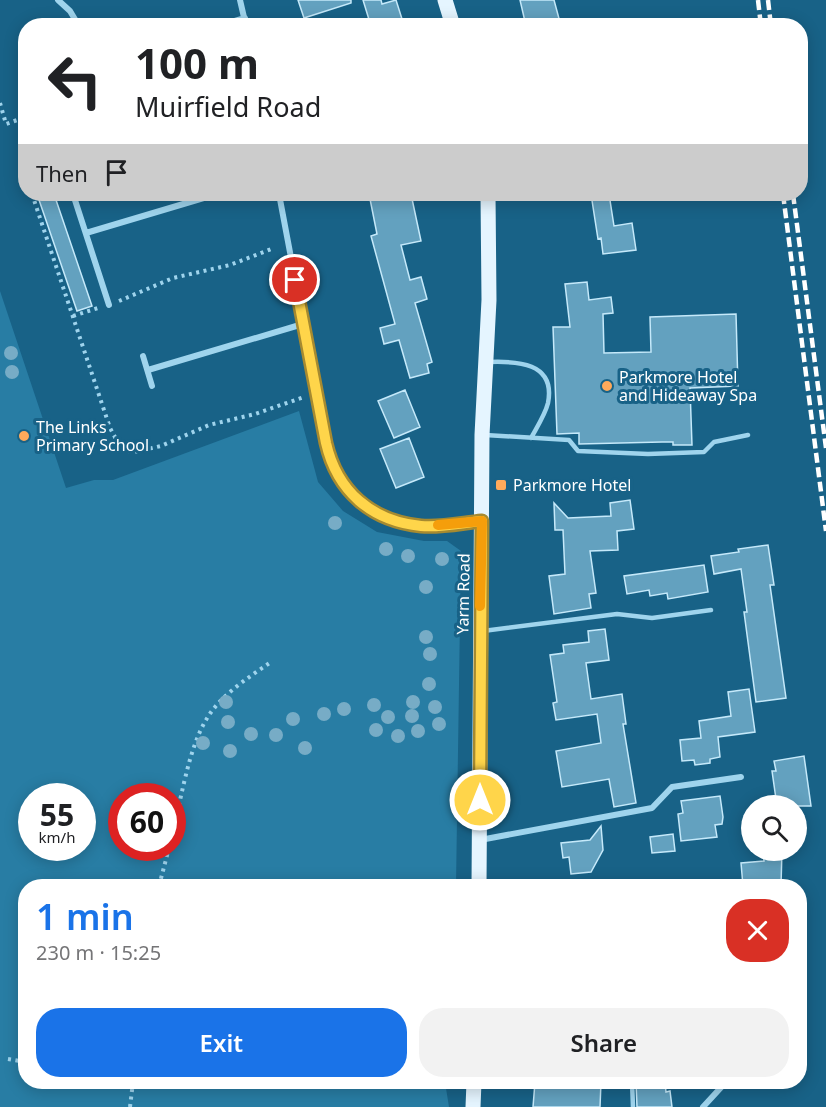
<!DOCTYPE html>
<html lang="en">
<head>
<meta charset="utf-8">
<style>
  :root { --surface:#fff; --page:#f2f2f2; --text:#202124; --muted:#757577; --accent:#1a73e8 }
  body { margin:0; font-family:"Noto Sans",sans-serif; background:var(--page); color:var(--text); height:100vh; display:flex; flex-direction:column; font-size:22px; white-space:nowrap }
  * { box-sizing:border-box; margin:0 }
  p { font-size:20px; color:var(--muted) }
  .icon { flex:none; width:33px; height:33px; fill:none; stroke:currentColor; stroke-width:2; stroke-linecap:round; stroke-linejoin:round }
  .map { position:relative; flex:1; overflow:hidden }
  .details { position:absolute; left:18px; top:879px; width:789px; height:210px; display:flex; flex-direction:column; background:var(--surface); border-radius:24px; box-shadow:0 3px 15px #0003 }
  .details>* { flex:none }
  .guide { position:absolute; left:18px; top:18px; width:790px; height:183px; border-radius:24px; box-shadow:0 3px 15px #0003; background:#fff; color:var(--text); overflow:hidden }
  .controls { position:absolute; left:741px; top:795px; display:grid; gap:12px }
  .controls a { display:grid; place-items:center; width:66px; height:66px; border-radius:50%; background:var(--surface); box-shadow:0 3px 15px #0003; font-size:30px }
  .speed { position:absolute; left:18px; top:783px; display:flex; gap:12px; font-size:30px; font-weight:700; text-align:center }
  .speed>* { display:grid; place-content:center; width:78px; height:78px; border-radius:50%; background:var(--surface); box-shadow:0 3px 15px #0003; line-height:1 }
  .speed small { font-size:15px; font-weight:400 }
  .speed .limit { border:9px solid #d22; background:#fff; color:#111 }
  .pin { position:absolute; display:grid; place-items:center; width:51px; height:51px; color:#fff; margin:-26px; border:3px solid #fff; border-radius:50%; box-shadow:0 2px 6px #0007 }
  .me { position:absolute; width:66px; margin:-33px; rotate:0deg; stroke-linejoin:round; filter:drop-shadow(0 0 4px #0008) }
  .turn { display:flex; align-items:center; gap:21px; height:126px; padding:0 18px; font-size:27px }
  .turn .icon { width:78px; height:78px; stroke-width:2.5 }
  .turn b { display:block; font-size:42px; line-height:51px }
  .then { display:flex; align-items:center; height:57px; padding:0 18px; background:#0003; gap:12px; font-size:22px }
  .round { display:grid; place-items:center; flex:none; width:63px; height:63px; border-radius:24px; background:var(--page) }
  .overview { display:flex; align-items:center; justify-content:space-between; height:102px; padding:0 18px }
  h1 { font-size:36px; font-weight:600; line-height:45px; color:var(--accent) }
  .button { display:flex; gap:12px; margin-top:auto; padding:12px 18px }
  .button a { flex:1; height:69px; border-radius:24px; background:var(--accent); color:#fff; font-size:24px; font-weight:600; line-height:69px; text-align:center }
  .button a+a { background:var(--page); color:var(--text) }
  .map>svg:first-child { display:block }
  .green { fill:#287da4; fill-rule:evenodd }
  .building { fill:#63a1bf; stroke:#c5e9fa; stroke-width:1.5 }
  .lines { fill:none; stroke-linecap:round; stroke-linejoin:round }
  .path { stroke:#9fd4ed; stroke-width:4; stroke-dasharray:3 4.5; stroke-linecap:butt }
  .lane { stroke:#9fd4ed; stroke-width:4.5 }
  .street { stroke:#9fd4ed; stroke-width:6 }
  .primary { stroke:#e5f5ff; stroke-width:15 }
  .rail { stroke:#fff; stroke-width:4.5; stroke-dasharray:10 4.5; stroke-linecap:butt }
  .tree { fill:#77acc6 }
  .route-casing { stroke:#a68a30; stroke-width:15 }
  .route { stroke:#ffd54a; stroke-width:10 }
  .slow { stroke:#f59e0b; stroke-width:10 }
  .poi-dot { fill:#ffaa5b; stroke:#186287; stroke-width:2 }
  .labels { text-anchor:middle; stroke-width:6; stroke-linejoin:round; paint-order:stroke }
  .poi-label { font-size:16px; fill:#fff; stroke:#186287; text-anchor:start }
  .street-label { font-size:16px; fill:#fff; stroke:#186287 }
</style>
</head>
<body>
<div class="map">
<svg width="826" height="1107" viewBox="0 0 826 1107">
  <rect width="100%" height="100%" fill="#186287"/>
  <path class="green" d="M0 291 66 488 94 480H113L299 411 318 482 343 511 377 532 424 541H447L461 551 456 886H26V1082H445L449 1107H0ZM82 796V848H32V796ZM172 796V848H122V796Z"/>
  <path class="building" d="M298 0H351V3L304 18Z
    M363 0H381L382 4 396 0 402 19 371 26Z
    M520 0H554L561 26H526Z
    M37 194H54L92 306 77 311Z
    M369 194H411L421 241 401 245 410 280 421 277 427 299 415 303 432 362 427 364 429 373 410 378 399 340 384 344 380 328 395 324 371 236 377 234Z
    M591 194H609L614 226 632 223 636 250 603 254 601 238 598 239Z
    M587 282 589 300 611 297 613 313 603 314 604 353 651 352 650 317 736 314 738 386 690 388 692 445H673V442H662L579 444V433L557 434 553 327H570L565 284Z
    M405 390 420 427 394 438 378 401Z
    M409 438 424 477 396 488 380 449Z
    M630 500 634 529 617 531 618 550 590 551 596 593 589 594 591 608 554 614 549 576 565 574 563 530H555L554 503 568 518 611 516 610 503Z
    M768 545 774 585H770L786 698 756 702 744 612H747L741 569 714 574 711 556 739 552 738 549Z
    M704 565 708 592 668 599 667 593 650 596 649 590 627 594 624 576Z
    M605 629 609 660 586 663 591 699 622 694 626 724H623L636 803 614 807 609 779 562 787 556 751 601 743 597 714 556 720 553 703 557 702 550 655 564 653 563 645 589 642 588 631Z
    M749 689 755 732 718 737 720 757 710 759V763L695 765 694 760 682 761 680 740 701 738 699 721 731 716 728 692Z
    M804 756 811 806H777L772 771H776L774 761Z
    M720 796 723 817 722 824 715 825 717 837 681 841 678 814 683 813 681 801Z
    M601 826 603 850 591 872 571 874 569 857 563 858 561 843 590 840Z
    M673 834 675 851 652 853 650 837Z
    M763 850H782L781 885 743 886 741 863 764 861Z
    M535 1082H601L600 1107H533Z
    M636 1082H665L666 1092 670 1091 672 1107H637Z"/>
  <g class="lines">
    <path class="path" d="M0 103 6 124 20 119 26 135
      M32 194 110 428 122 450 134 452 161 446 209 425 255 414 304 397
      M119 301 173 278 230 265 274 248
      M73 316 98 308
      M172 835C181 801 188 750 206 720 220 695 248 678 271 662
      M159 886 169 848
      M8 1059 26 1062
      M130 1107 133 1082"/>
    <path class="lane" d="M489 362C516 361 556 362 548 403 545 415 537 427 531 438
      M485 435 569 440 578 451 648 454 704 452 714 442 748 435
      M483 631 617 614 652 618 711 610
      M632 1082 633 1107"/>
    <path class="street" d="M58 0 70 11 79 26
      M240 0 246 26
      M218 26 245 18
      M73 194 109 305
      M279 194 326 443C337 491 371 521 420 526 440 528 462 523 481 521
      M86 233 217 194
      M143 356 152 386
      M148 370 303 324
      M480 840 652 808 672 787 741 777
      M703 1107 726 1082"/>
    <path class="primary" d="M445 0 453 26
      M479 886 482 435 489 300 488 194
      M473 1107 474 1082"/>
    <path class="rail" d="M758 0 761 26
      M768 0 771 26
      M783 194 826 531
      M793 194 826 448"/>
  </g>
  <g class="tree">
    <circle cx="11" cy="353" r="7"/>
    <circle cx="12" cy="372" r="7"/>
    <circle cx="335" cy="523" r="7"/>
    <circle cx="386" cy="549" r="7"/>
    <circle cx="408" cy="556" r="7"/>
    <circle cx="442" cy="559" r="7"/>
    <circle cx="426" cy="587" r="7"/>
    <circle cx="426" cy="637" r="7"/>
    <circle cx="430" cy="654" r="7"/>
    <circle cx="429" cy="684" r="7"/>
    <circle cx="226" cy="702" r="7"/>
    <circle cx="413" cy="702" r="7"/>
    <circle cx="374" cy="705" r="7"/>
    <circle cx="435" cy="707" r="7"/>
    <circle cx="344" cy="709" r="7"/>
    <circle cx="324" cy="714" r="7"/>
    <circle cx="412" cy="716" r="7"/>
    <circle cx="388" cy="717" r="7"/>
    <circle cx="293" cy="719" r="7"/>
    <circle cx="228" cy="722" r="7"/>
    <circle cx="439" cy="724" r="7"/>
    <circle cx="376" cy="730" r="7"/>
    <circle cx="418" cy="731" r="7"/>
    <circle cx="251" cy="734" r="7"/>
    <circle cx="276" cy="735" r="7"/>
    <circle cx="398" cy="736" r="7"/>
    <circle cx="203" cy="743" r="7"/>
    <circle cx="305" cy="748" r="7"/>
    <circle cx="230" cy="751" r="7"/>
  </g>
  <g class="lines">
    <g class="route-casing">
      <path id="route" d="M295 280 326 443C337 491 371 521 421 526 440 528 462 523 482 521L480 800"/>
    </g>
    <use href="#route" class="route"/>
    <path class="slow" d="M438 525 482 521 480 606"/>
  </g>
  <g class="poi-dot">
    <circle cx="607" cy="386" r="6"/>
    <circle cx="24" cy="436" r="6"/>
    <rect x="495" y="479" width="12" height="12" rx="3"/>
  </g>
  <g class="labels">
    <g class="poi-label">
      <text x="619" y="383">Parkmore Hotel<tspan x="619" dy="18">and Hideaway Spa</tspan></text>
      <text x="36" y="433">The Links<tspan x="36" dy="18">Primary School</tspan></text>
      <text x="513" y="491">Parkmore Hotel</text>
    </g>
    <g class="street-label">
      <text transform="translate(463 594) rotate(-89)" y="6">Yarm Road</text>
    </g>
  </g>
</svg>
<div class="controls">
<a><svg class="icon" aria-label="search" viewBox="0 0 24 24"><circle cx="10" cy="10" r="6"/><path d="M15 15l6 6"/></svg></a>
</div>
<div class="speed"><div>55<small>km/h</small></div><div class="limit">60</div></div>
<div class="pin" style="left:295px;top:280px;background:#d93025"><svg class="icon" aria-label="arrive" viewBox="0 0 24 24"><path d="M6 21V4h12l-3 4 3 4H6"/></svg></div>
<svg class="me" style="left:480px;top:800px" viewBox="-20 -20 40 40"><circle r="17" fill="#ffd54a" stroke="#fff" stroke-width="3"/><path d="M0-11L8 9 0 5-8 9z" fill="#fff"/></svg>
<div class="guide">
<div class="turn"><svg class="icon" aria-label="left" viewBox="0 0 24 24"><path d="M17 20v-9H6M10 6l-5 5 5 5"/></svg><div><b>100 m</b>Muirfield Road</div></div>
<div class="then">Then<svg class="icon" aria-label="arrive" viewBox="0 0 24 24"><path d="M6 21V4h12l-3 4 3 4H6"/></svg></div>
</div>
<section class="details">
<div class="overview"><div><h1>1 min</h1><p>230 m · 15:25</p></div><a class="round" style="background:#d93025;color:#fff"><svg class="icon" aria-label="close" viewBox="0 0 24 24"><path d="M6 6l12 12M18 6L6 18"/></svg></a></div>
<div class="button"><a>Exit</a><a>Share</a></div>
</section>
</div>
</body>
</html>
